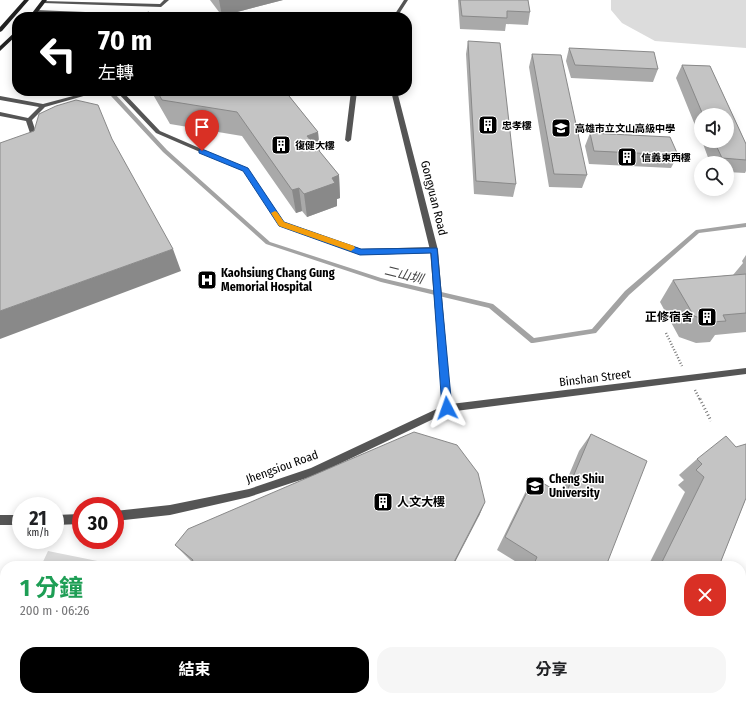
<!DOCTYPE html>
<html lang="zh-TW">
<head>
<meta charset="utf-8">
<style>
  :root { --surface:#fff; --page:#f6f6f6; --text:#202124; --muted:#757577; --accent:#000 }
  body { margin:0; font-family:"Fira Sans Condensed","Noto Sans TC",sans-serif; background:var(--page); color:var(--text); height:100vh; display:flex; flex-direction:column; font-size:15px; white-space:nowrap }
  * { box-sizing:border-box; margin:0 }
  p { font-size:13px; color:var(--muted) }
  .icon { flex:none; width:22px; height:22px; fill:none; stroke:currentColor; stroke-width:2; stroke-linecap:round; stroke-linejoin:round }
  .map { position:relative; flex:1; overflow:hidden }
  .details { position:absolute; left:0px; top:561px; width:746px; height:140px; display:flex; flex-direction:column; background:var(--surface); border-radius:16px 16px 0 0; box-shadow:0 2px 10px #0003 }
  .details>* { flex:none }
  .top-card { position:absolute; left:12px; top:12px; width:400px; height:84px; border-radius:16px; box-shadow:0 2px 10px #0003; background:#000; color:#fff; overflow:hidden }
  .fabs { position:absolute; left:694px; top:108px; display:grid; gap:8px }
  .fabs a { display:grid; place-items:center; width:40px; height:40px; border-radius:50%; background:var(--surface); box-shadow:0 2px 10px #0003; font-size:20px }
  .speed { position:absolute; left:12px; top:497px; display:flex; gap:8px; font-size:20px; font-weight:700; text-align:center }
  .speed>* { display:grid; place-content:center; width:52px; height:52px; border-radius:50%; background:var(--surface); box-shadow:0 2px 10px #0003; line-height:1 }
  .speed small { font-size:10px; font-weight:400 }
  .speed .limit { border:6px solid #d22; background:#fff; color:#111 }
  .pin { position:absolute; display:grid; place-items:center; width:34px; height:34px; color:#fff; margin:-41px -17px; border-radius:50% 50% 50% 0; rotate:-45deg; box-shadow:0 0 4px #0007 }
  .pin .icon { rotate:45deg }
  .me { position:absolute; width:44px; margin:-22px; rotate:356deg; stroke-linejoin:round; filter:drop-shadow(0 0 3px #0008) }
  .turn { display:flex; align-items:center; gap:14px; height:84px; padding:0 20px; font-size:18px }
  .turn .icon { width:52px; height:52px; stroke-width:2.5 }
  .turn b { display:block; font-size:28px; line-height:34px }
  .round { display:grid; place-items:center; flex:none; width:42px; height:42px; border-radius:16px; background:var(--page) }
  .headline { display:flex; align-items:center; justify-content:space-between; height:68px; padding:0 20px }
  h1 { font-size:24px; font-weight:700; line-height:30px; color:#1e9e55 }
  .cta { display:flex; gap:8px; margin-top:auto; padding:8px 20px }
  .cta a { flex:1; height:46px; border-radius:16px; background:var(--accent); color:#fff; font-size:16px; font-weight:700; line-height:46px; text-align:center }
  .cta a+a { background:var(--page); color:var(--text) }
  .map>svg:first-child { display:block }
  .green { fill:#dcdcdc }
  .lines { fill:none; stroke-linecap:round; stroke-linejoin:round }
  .stream { fill:#a3a3a3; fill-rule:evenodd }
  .path-far1 { stroke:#777; stroke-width:2.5; stroke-dasharray:1 2; stroke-linecap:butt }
  .path { stroke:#777; stroke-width:3; stroke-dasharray:1 2.5; stroke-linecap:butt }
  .service { fill:#555; fill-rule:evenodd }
  .minor { fill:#555; fill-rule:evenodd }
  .secondary { fill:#222; fill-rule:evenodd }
  .wall { fill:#a9a9a9 }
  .shaded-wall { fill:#898989 }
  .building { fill:#c4c4c4; stroke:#898989 }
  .route { fill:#1a73e8; stroke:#114b97 }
  .slow { fill:#f59e0b }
  .labels { text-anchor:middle; stroke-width:3; stroke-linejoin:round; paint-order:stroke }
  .far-poi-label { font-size:10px; font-weight:bold; fill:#000; stroke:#fff; text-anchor:start }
  .street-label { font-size:12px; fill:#000; stroke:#fff }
  .poi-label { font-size:12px; font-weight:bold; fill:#000; stroke:#fff; text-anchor:start }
  .water-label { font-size:13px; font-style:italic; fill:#444; stroke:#fff }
</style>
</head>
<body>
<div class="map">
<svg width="746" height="701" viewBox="0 0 746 701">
  <rect width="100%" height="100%" fill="#fff"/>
  <path class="green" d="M611 0H746V48L655 41 622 23 611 10Z
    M48 551 122 566H41Z
    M5 640V696H86L84 701H0V650Z"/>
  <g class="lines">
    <path class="stream" d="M111 94H115L167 150 270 242 381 278 493 304 534 338 592 329 625 291 696 230 746 223V227L699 233 629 295 596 333 533 343H531L489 308 381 282 266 244 163 152 111 96Z"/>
    <path class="path-far1" d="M666 333 682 366
      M695 390 700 400"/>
    <path class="path" d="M700 399 711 421"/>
    <path class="service" d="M164 0H169L161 7 43 3 41 2 43 1 160 4Z
      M35 10 186 16 188 17H149L37 12H35Z
      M92 91H101L45 107 32 120 39 142 38 143H34L33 142 26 121 0 116V112L28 118 39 107 0 100V96L43 104Z
      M116 91H122L160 131 248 169 284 222 361 249 434 247 438 250 434 253 361 255 280 226 244 171 156 133Z
      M351 91H357L351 140 348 142 345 140Z"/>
    <path class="minor" d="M404 0H408L397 17H393Z
      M391 91H397L438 250 451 404 746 368V374L448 412 316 475 249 497 170 515 115 521V511L170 505 249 489 311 468 443 406 430 250Z
      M81 514V524L55 525V515Z
      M0 515H21V525H0Z"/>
    <path class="secondary" d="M24 0H29L2 31 0 32V27Z
      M42 0H47L34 17H29Z
      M17 30V35L0 51V46Z"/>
  </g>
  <path class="wall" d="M210 0H283L222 16Z
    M458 0H528L530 12 528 25 506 24 505 31 460 29Z
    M468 41 516 184 513 197 474 194 466 54Z
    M569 48 658 69 653 82 571 78 566 61Z
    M532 54 587 175 582 188 549 187 529 67Z
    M682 65 710 66 746 144V171L745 173 727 172V163H710L702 141H727V115H701V140L676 78Z
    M151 91H285L318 132 320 152 339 175 340 198 337 199V206L307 217 302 211 296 213 242 136 170 124Z
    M590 133 678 155 671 168 589 164 585 146Z
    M746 255V332L715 335 710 342 696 343 679 337 660 302 673 280 733 275 743 263 742 261Z
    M591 434 606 566H523L497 550 525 493 534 478 561 494 579 451Z
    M697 459 745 501 719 566H648L685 492 678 485 684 480 679 475Z
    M485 502 479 516 192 562 175 545Z
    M638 696H669L668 698 651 701H647Z"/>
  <path class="shaded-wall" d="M219 0H283L222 16Z
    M318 132 320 155 307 136Z
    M339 175 340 198 337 199V206L307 217 304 194 332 178Z
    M299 188 302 211 296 213 292 190Z
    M173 249 181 271 0 339V311Z
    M485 502 479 516 453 566H452Z"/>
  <path class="building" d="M460 0H528L530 12 507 11V18L462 16Z
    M149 12 152 15 157 14 160 17H130Z
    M468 41 500 43 516 184 476 181Z
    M569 48 654 52 658 69 575 65Z
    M532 54 561 55 587 175 554 174Z
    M682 65 710 66 746 144V160L722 158 714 141H727V115H703Z
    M157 91H285L318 132 307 136 339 175 332 178 335 183 304 194 299 188 292 190 237 112 162 100Z
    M76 100 98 105 112 139 173 249 0 311V143L34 131 39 114 56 106Z
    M590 133 670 137 678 155 594 151Z
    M746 274V313L723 315 726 321 712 322 694 316 673 280Z
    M414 432 457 445 478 473 485 502 452 566H190L193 560 175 545 188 529Z
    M591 434 647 461 606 566H533L537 557 505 537 534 478 565 496Z
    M726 436 736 447 746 444V498L719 566H660L704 477 696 470 702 464 697 459Z
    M424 696H498L505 701H421Z"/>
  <path class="route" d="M202 149 248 168 284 222 361 249 437 248 452 408 450 411 447 412 443 411 442 408 431 253 360 255 279 226 243 171 199 153V150Z"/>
  <path class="slow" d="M275 211 277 212 284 222 354 246 355 248 351 251 279 226 271 213Z"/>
  <defs>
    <g id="building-square" transform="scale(1)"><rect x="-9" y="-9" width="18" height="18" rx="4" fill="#000" stroke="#fff"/><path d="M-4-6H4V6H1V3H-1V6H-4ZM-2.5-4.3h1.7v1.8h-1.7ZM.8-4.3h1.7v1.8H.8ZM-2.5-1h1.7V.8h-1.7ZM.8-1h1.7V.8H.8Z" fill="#fff"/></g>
    <g id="school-square" transform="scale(1)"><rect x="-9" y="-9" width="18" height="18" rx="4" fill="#000" stroke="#fff"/><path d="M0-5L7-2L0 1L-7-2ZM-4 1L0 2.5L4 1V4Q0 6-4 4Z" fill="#fff"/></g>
    <g id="hospital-square" transform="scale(1)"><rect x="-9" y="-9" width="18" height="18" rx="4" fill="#000" stroke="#fff"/><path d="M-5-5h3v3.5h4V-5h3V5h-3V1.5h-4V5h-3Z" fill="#fff"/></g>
    <g id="university-square" transform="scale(1)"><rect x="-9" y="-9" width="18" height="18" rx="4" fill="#000" stroke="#fff"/><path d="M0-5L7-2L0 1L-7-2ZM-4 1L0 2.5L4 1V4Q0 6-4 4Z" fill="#fff"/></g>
  </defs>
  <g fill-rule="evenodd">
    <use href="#building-square" x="488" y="125"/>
    <use href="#school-square" x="561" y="128"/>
    <use href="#building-square" x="281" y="145"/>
    <use href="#building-square" x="627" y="157"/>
    <use href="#hospital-square" x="207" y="280"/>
    <use href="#building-square" x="707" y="317"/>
    <use href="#university-square" x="535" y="486"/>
    <use href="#building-square" x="383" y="502"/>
  </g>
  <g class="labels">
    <g class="far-poi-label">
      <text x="502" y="129">忠孝樓</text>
      <text x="575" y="132">高雄市立文山高級中學</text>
      <text x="295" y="149">復健大樓</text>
      <text x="641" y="161">信義東西樓</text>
    </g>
    <g class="street-label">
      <text transform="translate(434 198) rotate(76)" y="4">Gongyuan Road</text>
      <text transform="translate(595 378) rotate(-7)" y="4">Binshan Street</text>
      <text transform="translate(282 467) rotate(-20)" y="4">Jhengsiou Road</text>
    </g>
    <g class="poi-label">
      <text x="221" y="277">Kaohsiung Chang Gung<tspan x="221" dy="14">Memorial Hospital</tspan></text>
      <text x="693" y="321" text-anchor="end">正修宿舍</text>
      <text x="549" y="483">Cheng Shiu<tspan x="549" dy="14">University</tspan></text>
      <text x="397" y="506">人文大樓</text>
    </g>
    <g class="water-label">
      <text transform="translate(404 274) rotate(14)" y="5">二山圳</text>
    </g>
  </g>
</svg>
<div class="fabs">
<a><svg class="icon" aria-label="sound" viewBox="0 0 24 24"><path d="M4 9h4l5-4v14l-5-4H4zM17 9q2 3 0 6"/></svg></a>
<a><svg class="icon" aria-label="search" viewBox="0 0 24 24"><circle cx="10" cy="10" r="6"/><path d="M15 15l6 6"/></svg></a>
</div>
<div class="speed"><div>21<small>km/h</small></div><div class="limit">30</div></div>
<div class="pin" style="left:202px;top:151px;background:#d93025"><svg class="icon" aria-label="arrive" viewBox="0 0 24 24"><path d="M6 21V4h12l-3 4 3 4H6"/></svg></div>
<svg class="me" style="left:447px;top:408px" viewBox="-20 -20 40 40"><path d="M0-17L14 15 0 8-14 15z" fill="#1a73e8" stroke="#fff" stroke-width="4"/></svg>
<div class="top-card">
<div class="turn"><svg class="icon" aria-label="left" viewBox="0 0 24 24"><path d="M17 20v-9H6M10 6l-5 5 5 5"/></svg><div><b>70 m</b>左轉</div></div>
</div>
<section class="details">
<div class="headline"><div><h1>1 分鐘</h1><p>200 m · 06:26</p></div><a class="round" style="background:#d93025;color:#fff"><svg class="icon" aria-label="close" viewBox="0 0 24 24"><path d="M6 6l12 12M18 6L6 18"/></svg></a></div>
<div class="cta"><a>結束</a><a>分享</a></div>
</section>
</div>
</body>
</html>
